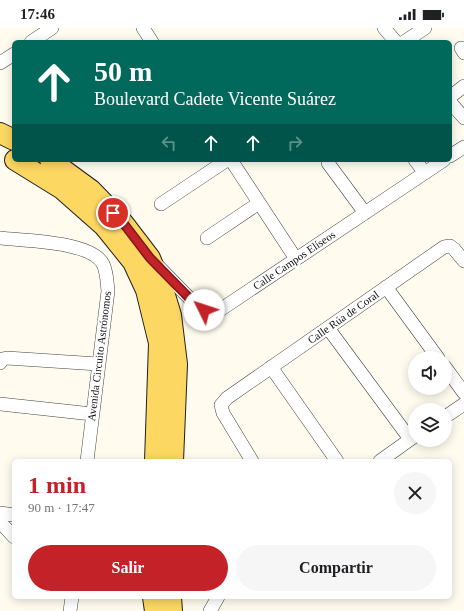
<!DOCTYPE html>
<html lang="es">
<head>
<meta charset="utf-8">
<style>
  :root { --surface:#fff; --page:#f6f6f6; --text:#202124; --muted:#757577; --accent:#c32229 }
  body { margin:0; font-family:"Times New Roman",serif; background:var(--page); color:var(--text); height:100vh; display:flex; flex-direction:column; font-size:15px; white-space:nowrap }
  * { box-sizing:border-box; margin:0 }
  p { font-size:13px; color:var(--muted) }
  .icon { flex:none; width:22px; height:22px; fill:none; stroke:currentColor; stroke-width:2; stroke-linecap:round; stroke-linejoin:round }
  .map { position:relative; flex:1; overflow:hidden }
  .sheet { position:absolute; left:12px; top:431px; width:440px; height:140px; display:flex; flex-direction:column; background:var(--surface); border-radius:6px; box-shadow:0 2px 10px #0003 }
  .sheet>* { flex:none }
  .top-card { position:absolute; left:12px; top:12px; width:440px; height:122px; border-radius:6px; box-shadow:0 2px 10px #0003; background:#00695c; color:#fff; overflow:hidden }
  .fabs { position:absolute; left:408px; top:323px; display:grid; gap:8px }
  .fabs a { display:grid; place-items:center; width:44px; height:44px; border-radius:50%; background:var(--surface); box-shadow:0 2px 10px #0003; font-size:20px }
  .pin { position:absolute; display:grid; place-items:center; width:34px; height:34px; color:#fff; margin:-17px; border:2px solid #fff; border-radius:50%; box-shadow:0 1px 4px #0007 }
  .me { position:absolute; width:44px; margin:-22px; rotate:311deg; stroke-linejoin:round; filter:drop-shadow(0 0 3px #0008) }
  .turn { display:flex; align-items:center; gap:14px; height:84px; padding:0 16px; font-size:18px }
  .turn .icon { width:52px; height:52px; stroke-width:2.5 }
  .turn b { display:block; font-size:28px; line-height:34px }
  .lanes { display:flex; align-items:center; height:38px; padding:0 16px; background:#0003; justify-content:center; gap:20px; direction:ltr }
  .lanes .off { opacity:.35 }
  .round { display:grid; place-items:center; flex:none; width:42px; height:42px; border-radius:21px; background:var(--page) }
  .headline { display:flex; align-items:center; justify-content:space-between; height:68px; padding:0 16px }
  h1 { font-size:24px; font-weight:800; line-height:30px; color:var(--accent) }
  .action { display:flex; gap:8px; margin-top:auto; padding:8px 16px }
  .action a { flex:1; height:46px; border-radius:24px; background:var(--accent); color:#fff; font-size:16px; font-weight:800; line-height:46px; text-align:center }
  .action a+a { background:var(--page); color:var(--text) }
  .status { display:flex; justify-content:space-between; align-items:center; height:28px; padding:0 20px; background:var(--surface); direction:ltr }
  .status svg { height:11px; fill:currentColor }
  .map>svg:first-child { display:block }
  .lines { fill:none; stroke-linecap:round; stroke-linejoin:round }
  .minor-casing { stroke:#414141; stroke-width:14 }
  .primary-casing { stroke:#1f1f1f; stroke-width:22 }
  .minor { stroke:#fff; stroke-width:13 }
  .primary { stroke:#fcd762; stroke-width:20 }
  .route-casing { stroke:#7f161b; stroke-width:10 }
  .route { stroke:#c32229; stroke-width:7 }
  .labels { text-anchor:middle; stroke-width:4; stroke-linejoin:round; paint-order:stroke }
  .street-label { font-size:11px; fill:#0e0e0e; stroke:#fff }
</style>
</head>
<body>
<div class="status"><b>17:46</b><svg viewBox="0 0 49 12"><path d="M0 12V9h3v3zM5 12V6h3v6zM10 12V3h3v9zM15 12V0h3v12zM26 1h20v11H26zM47 4h2v5h-2z"/></svg></div>
<div class="map">
<svg width="464" height="583" viewBox="0 0 464 583">
  <rect width="100%" height="100%" fill="#fffcef"/>
  <g class="lines">
    <g class="minor-casing">
      <path id="minor" d="M143 0 152 14
        M384 0 396 14
        M31 14 52 0
        M404 14 425 0
        M461 20 464 25
        M0 35 14 26
        M450 69 464 58
        M450 74 464 90
        M450 128 464 119
        M231 132 296 231
        M415 132 425 145
        M328 135 365 185
        M161 176 227 132
        M0 210C24 213 91 213 103 236 107 244 107 254 108 263L87 433
        M207 210 259 175
        M157 237 198 279 208 284 220 282 444 132
        M386 259 438 330
        M328 300 410 411
        M0 335 2 331 7 330 98 336
        M271 339 337 433
        M445 339 464 365
        M0 376 92 386
        M445 389 464 376
        M252 433 223 385 221 377 227 370 444 219 450 218 454 221 464 233
        M380 433 415 408
        M0 485 14 487
        M0 494 14 509
        M70 583 72 569
        M210 583 218 569"/>
    </g>
    <g class="primary-casing">
      <path id="primary" d="M0 105 14 112
        M15 132 62 161 104 198 133 234 146 262 159 315 155 433
        M50 132 91 162 124 196 150 230 163 261 171 287 177 336 173 433
        M153 569 155 583
        M171 569 172 583"/>
    </g>
    <use href="#minor" class="minor"/>
    <use href="#primary" class="primary"/>
  </g>
  <g class="lines">
    <g class="route-casing">
      <path id="route" d="M113 185 124 196 150 230 198 279 204 282"/>
    </g>
    <use href="#route" class="route"/>
  </g>
  <g class="labels">
    <g class="street-label">
      <text transform="translate(294 232) rotate(-34)" y="4">Calle Campos Elíseos</text>
      <text transform="translate(343 289) rotate(-35)" y="4">Calle Rúa de Coral</text>
      <text transform="translate(99 328) rotate(-83)" y="4">Avenida Circuito Astrónomos</text>
    </g>
  </g>
</svg>
<div class="fabs">
<a><svg class="icon" aria-label="sound" viewBox="0 0 24 24"><path d="M4 9h4l5-4v14l-5-4H4zM17 9q2 3 0 6"/></svg></a>
<a><svg class="icon" aria-label="layers" viewBox="0 0 24 24"><path d="M12 4l9 5-9 5-9-5zM3 14l9 5 9-5"/></svg></a>
</div>
<div class="pin" style="left:113px;top:185px;background:#d93025"><svg class="icon" aria-label="arrive" viewBox="0 0 24 24"><path d="M6 21V4h12l-3 4 3 4H6"/></svg></div>
<svg class="me" style="left:204px;top:282px" viewBox="-20 -20 40 40"><circle r="19" fill="#fff"/><path d="M0-13L10 11 0 6-10 11z" fill="#c32229"/></svg>
<div class="top-card">
<div class="turn"><svg class="icon" aria-label="ahead" viewBox="0 0 24 24"><path d="M12 20V5M6 11l6-6 6 6"/></svg><div><b>50 m</b>Boulevard Cadete Vicente Suárez</div></div>
<div class="lanes"><svg class="icon off" aria-label="left" viewBox="0 0 24 24"><path d="M17 20v-9H6M10 6l-5 5 5 5"/></svg><svg class="icon" aria-label="ahead" viewBox="0 0 24 24"><path d="M12 20V5M6 11l6-6 6 6"/></svg><svg class="icon" aria-label="ahead" viewBox="0 0 24 24"><path d="M12 20V5M6 11l6-6 6 6"/></svg><svg class="icon off" aria-label="right" viewBox="0 0 24 24"><path d="M7 20v-9h11M14 6l5 5-5 5"/></svg></div>
</div>
<section class="sheet">
<div class="headline"><div><h1>1 min</h1><p>90 m · 17:47</p></div><a class="round"><svg class="icon" aria-label="close" viewBox="0 0 24 24"><path d="M6 6l12 12M18 6L6 18"/></svg></a></div>
<div class="action"><a>Salir</a><a>Compartir</a></div>
</section>
</div>
</body>
</html>
